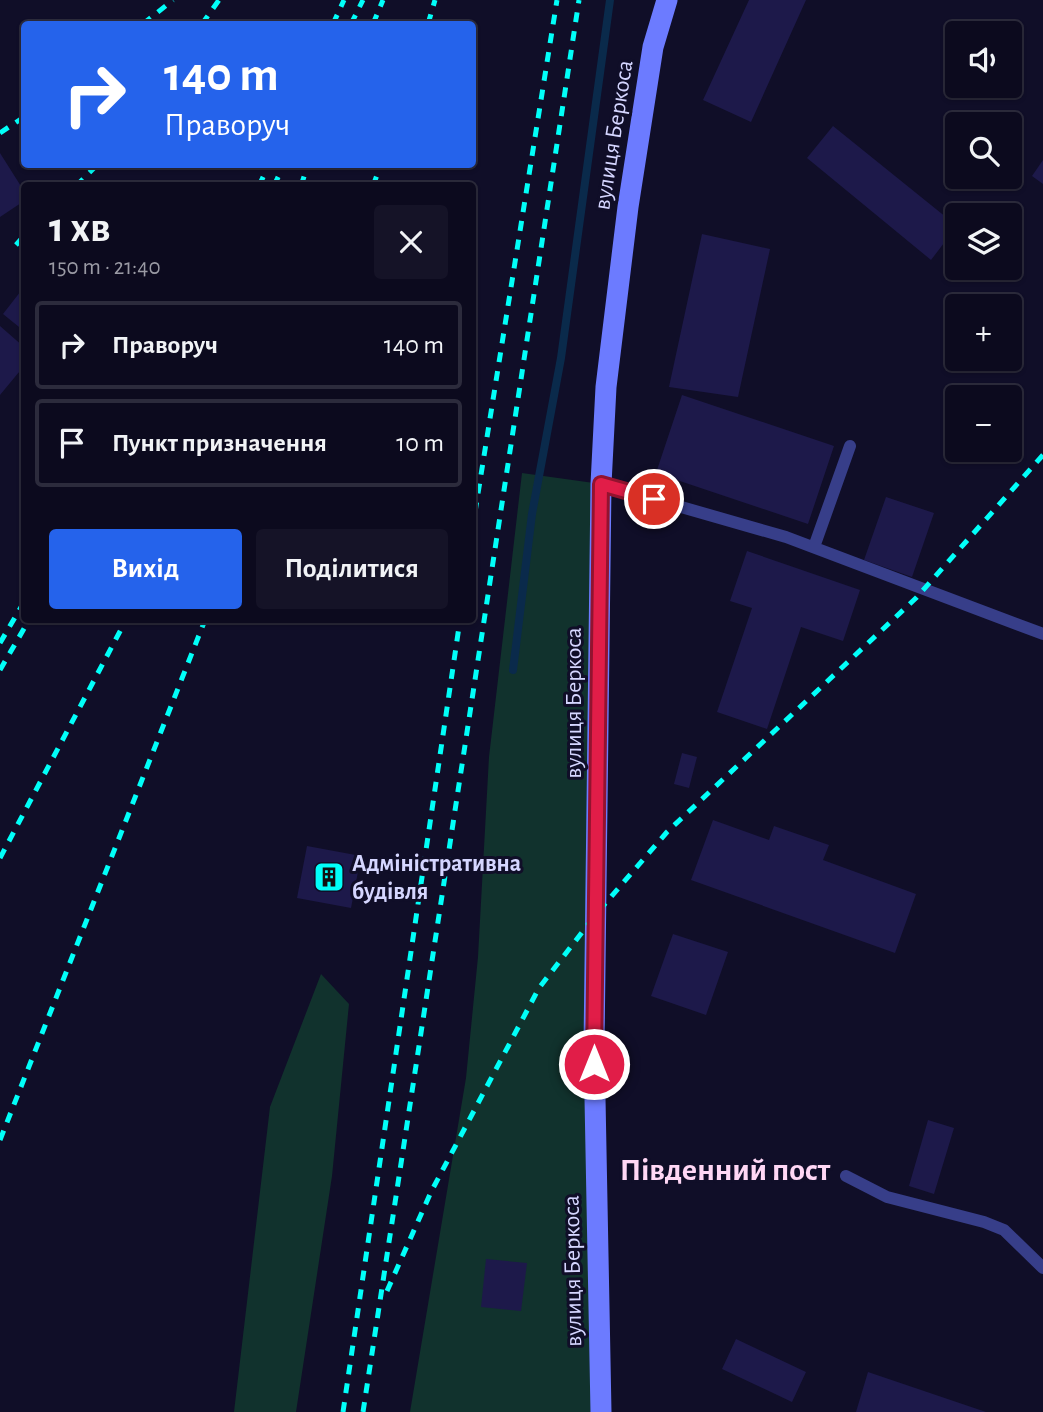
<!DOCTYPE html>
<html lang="uk">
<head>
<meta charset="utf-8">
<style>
  :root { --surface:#0c0a1e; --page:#151327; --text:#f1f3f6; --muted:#9a9aa4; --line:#2c2b3c; --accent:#2563eb }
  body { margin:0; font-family:"Alegreya Sans",sans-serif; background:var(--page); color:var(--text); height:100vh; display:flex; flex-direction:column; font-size:26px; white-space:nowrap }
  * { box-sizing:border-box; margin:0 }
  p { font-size:23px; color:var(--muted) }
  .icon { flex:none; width:38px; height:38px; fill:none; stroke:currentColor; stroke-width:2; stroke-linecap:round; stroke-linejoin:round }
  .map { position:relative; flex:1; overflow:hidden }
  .drawer { position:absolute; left:21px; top:182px; width:455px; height:441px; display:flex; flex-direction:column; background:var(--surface); border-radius:7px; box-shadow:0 2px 5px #0004,0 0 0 2px var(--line) }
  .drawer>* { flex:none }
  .hud { position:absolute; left:21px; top:21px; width:455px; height:147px; border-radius:7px; box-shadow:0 2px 5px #0004,0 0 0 2px var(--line); background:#2563eb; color:#fff; overflow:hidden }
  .tools { position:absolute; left:945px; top:21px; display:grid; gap:14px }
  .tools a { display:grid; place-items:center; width:77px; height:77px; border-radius:7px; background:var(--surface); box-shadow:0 2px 5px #0004,0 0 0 2px var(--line); font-size:35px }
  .pin { position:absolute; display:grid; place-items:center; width:60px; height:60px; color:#fff; margin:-30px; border:4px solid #fff; border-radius:50%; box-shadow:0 2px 7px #0007 }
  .me { position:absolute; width:77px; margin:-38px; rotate:0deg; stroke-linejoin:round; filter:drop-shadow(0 0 5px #0008) }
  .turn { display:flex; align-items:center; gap:24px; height:147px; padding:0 28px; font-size:32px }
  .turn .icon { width:91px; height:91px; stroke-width:2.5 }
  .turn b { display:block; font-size:49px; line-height:60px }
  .round { display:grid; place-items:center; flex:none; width:74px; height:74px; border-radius:7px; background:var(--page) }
  .summary { display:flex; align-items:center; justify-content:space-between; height:119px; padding:0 28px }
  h1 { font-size:42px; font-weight:600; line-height:52px }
  .primary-button { display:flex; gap:14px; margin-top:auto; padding:14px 28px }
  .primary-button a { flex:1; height:80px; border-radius:7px; background:var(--accent); color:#fff; font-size:28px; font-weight:600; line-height:80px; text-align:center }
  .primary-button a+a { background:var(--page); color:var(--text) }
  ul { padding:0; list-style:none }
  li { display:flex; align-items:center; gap:21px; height:88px; margin:0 14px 10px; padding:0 14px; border:4px solid var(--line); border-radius:7px }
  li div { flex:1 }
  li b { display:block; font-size:26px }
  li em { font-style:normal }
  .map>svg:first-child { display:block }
  .green { fill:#11322d }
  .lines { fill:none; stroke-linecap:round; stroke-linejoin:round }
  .stream { stroke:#0a2a4b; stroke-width:8 }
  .building { fill:#1d194a }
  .lane { stroke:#373e89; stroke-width:12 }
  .secondary { stroke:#6c7bff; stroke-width:21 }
  .rail { stroke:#01fff9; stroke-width:5; stroke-dasharray:10 9; stroke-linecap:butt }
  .route-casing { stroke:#92132f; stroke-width:18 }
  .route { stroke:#e11d48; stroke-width:12 }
  .labels { text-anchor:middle; stroke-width:6; stroke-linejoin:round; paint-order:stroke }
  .street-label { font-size:24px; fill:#d5d6ff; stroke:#100e28 }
  .poi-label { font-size:24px; font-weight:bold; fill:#d5d6ff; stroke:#100e28; text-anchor:start }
  .district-label { font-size:32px; font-weight:bold; fill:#ffd7f5; stroke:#100e28 }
</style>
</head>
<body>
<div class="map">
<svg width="1043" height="1412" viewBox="0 0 1043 1412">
  <rect width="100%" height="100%" fill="#100e28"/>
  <path class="green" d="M522 473 601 484V1412H410L466 1078 478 957 489 757Z
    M321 974 349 1004 332 1176 296 1412H234L270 1107Z"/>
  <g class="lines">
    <path class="stream" d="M513 670 532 514 561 358 610 0"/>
  </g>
  <path class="building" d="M749 0H806L751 122 703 100Z
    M833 126 957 226 931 260 807 158Z
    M0 153 24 191V201L0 217Z
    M1043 160V184L1032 176Z
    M702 234 770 249 738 397 669 387Z
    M24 287V331L3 314Z
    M0 326 24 347V366L0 395Z
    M682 395 834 446 808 524 656 473Z
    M886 497 934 513 912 577 864 560Z
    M747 551 860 590 843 641 801 627 767 729 717 712 752 608 730 601Z
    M682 753 697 757 689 788 674 784Z
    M713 820 769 840 774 826 829 845 823 860 916 894 895 953 691 880Z
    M307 846 361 856 351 908 297 898Z
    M673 934 728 952 706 1015 651 996Z
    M928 1120 954 1128 934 1194 909 1186Z
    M486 1259 527 1263 521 1311 481 1307Z
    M736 1339 806 1372 792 1402 722 1369Z
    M868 1372 986 1412H856Z"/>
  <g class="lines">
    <path class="lane" d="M601 484 786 537 1043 634
      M814 547 850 446
      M846 1176 887 1197 984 1222 1004 1230 1043 1268"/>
    <path class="secondary" d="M601 1412 594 1046 601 484 606 387 628 207 653 47 667 0"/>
    <path class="rail" d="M143 24 173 0
      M202 24 219 0
      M333 24 344 0
      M351 24 363 0
      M373 24 383 0
      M428 24 435 0
      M0 133 24 117
      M76 186 98 164
      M259 186 269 164
      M274 186 284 164
      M301 186 308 164
      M373 186 381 164
      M16 245 24 236
      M472 531 557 0
      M0 643 24 602
      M0 670 29 620
      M0 858 126 620
      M0 1140 205 620
      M387 1291 431 1192 539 988 597 913 667 832 916 598 1043 455
      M343 1412 460 620
      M363 1412 579 0"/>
  </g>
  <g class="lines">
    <g class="route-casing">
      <path id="route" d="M594 1064 601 484 654 499"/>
    </g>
    <use href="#route" class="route"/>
  </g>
  <defs>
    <g id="building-square" transform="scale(1.575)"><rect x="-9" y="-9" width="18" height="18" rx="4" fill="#01fff9" stroke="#100e28"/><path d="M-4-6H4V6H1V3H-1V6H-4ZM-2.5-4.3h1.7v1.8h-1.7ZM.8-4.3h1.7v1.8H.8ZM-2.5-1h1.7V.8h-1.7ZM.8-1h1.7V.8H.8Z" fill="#111"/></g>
  </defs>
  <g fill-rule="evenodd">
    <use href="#building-square" x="329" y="877"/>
  </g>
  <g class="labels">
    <g class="street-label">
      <text transform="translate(613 135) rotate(-81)" y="8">вулиця Беркоса</text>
      <text transform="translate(573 703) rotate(-90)" y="8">вулиця Беркоса</text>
      <text transform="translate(572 1271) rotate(-91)" y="8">вулиця Беркоса</text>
    </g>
    <g class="poi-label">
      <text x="352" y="871">Адміністративна<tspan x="352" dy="28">будівля</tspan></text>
    </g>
    <g class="district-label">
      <text x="725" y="1180">Південний пост</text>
    </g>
  </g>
</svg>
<div class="tools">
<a><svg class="icon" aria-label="sound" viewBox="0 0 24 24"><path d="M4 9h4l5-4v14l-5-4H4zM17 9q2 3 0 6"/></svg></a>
<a><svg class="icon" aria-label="search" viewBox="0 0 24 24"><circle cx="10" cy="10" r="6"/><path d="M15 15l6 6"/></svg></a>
<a><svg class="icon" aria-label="layers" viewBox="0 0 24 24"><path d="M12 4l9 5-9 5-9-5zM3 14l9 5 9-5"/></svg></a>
<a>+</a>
<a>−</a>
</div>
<div class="pin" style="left:654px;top:499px;background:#d93025"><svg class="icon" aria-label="arrive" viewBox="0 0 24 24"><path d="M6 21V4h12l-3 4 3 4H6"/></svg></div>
<svg class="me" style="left:594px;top:1064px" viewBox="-20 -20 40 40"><circle r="17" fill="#e11d48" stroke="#fff" stroke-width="3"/><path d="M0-11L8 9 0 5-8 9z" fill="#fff"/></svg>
<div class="hud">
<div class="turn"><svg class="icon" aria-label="right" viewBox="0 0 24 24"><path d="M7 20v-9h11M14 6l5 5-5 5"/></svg><div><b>140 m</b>Праворуч</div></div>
</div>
<section class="drawer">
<div class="summary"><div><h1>1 хв</h1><p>150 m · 21:40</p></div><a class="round"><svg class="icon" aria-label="close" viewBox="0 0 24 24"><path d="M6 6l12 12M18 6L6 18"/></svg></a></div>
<ul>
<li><svg class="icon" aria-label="right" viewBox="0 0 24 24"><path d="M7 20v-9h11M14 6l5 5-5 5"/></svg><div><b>Праворуч</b></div><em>140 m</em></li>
<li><svg class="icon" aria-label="arrive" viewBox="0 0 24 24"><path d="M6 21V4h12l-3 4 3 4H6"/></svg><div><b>Пункт призначення</b></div><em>10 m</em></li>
</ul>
<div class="primary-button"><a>Вихід</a><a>Поділитися</a></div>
</section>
</div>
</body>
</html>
